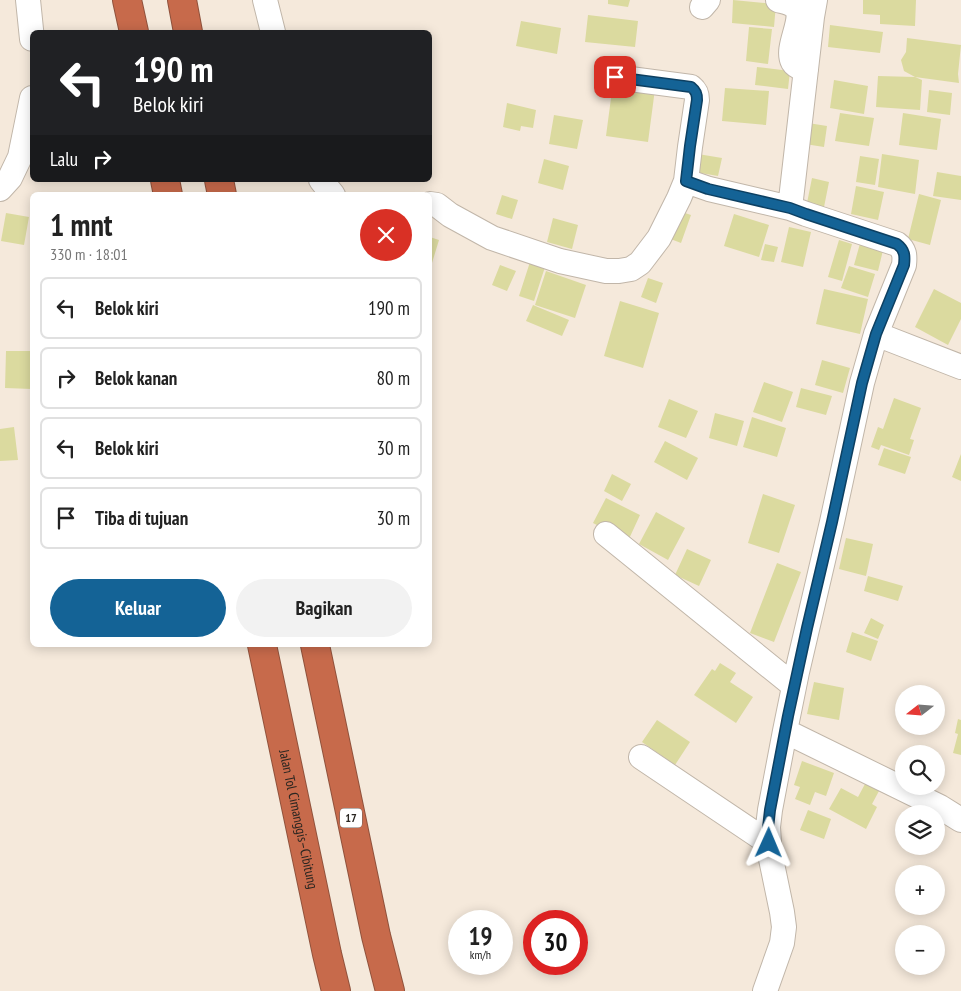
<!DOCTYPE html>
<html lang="id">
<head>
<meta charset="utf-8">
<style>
  :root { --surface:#fff; --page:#f2f2f2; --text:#222; --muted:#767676; --line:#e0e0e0; --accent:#146396 }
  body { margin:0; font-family:"PT Sans Narrow",sans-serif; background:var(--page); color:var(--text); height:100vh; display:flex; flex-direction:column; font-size:19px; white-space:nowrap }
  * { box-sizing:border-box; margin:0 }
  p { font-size:16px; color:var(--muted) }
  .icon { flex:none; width:28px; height:28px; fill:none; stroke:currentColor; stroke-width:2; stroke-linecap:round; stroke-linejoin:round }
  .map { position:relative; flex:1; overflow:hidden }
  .details { position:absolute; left:30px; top:192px; width:402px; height:455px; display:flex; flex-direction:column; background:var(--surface); border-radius:8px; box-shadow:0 2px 12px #0003 }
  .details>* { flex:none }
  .guide { position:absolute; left:30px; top:30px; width:402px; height:152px; border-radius:8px; box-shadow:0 2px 12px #0003; background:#202124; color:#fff; overflow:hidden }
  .needle { width:32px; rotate:253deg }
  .controls { position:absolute; left:895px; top:685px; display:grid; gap:10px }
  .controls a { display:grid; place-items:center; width:50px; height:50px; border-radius:50%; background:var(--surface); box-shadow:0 2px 12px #0003; font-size:25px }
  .speed { position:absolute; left:448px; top:910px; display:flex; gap:10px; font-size:25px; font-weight:700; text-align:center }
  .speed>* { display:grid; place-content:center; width:65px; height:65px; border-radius:50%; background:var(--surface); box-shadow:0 2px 12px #0003; line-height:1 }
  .speed small { font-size:12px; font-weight:400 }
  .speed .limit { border:8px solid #d22; background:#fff; color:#111 }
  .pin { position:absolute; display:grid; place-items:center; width:42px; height:42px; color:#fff; margin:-21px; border-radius:10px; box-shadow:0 2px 8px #0006 }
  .me { position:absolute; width:55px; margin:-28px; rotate:1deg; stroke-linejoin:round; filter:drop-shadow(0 0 4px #0008) }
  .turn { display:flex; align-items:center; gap:18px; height:105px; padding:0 20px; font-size:22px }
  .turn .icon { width:65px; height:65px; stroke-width:2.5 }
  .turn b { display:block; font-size:35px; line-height:42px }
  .then { display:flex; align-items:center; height:48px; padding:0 20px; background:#0003; gap:10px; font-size:19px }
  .round { display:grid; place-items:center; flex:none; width:52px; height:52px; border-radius:26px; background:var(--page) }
  .overview { display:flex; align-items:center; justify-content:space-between; height:85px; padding:0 20px }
  h1 { font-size:30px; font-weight:700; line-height:38px }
  .action { display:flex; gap:10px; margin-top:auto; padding:10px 20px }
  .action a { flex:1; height:58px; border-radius:30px; background:var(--accent); color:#fff; font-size:20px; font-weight:700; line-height:58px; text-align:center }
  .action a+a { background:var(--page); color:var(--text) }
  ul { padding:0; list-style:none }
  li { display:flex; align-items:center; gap:15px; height:62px; margin:0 10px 8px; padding:0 10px; border:2px solid var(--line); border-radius:8px }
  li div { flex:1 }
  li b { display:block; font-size:19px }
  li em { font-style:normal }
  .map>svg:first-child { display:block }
  .building { fill:#dbda9f }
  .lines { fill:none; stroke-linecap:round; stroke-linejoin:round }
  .minor-casing { stroke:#c1b6a9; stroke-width:26 }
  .motorway-casing { stroke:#90523c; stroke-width:30 }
  .minor { stroke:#fff; stroke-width:24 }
  .motorway { stroke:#c76a4b; stroke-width:28 }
  .route-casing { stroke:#0d4062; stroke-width:12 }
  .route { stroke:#146396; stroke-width:9 }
  .labels { text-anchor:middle; stroke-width:4.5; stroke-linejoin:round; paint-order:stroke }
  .shield { fill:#fff; stroke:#6a6764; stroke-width:1 }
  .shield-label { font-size:12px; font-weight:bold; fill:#2a2621 }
  .street-label { font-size:14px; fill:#2a2621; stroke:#fff }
</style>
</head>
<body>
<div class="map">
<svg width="961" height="991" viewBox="0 0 961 991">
  <rect width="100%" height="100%" fill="#f5e9db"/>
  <path class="building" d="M608 0H630L628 7 608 4Z
    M733 0 776 4 774 27 732 23Z
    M863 0H916L915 26 880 24V15L863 14Z
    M588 15 638 21 635 47 585 42Z
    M521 21 561 28 557 54 516 46Z
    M830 25 883 32 880 53 828 47Z
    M749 27 772 29 768 64 746 61Z
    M907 38 961 45 958 74 959 83 915 77 904 71 901 60 906 52Z
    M757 67 790 71 788 89 755 85Z
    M878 76 915 77 922 80 920 110 876 107Z
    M834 80 868 86 864 114 830 108Z
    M613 83 655 89 648 142 606 136Z
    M725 88 769 91 766 125 722 121Z
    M929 90 952 93 950 115 927 112Z
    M507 103 536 110 533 128 521 126 520 131 503 127Z
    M840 113 874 118 869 146 835 141Z
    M903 113 941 119 937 150 899 145Z
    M554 115 583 120 577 149 549 144Z
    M808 123 827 126 824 147 805 144Z
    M692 153 722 158 718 176 689 171Z
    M882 154 919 160 915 194 878 187Z
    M860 156 879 159 875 185 856 182Z
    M544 159 569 166 563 190 538 183Z
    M937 172 961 176V200L933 196Z
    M812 178 829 182 824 207 807 203Z
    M856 186 884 192 878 220 851 214Z
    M919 194 941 200 930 245 908 239Z
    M502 195 518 200 512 219 496 214Z
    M679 211 691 215 681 243 668 238Z
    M6 213 29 217 24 245 1 241Z
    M734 214 769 225 759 257 724 246Z
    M553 218 578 225 572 249 547 242Z
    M789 227 811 232 803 267 781 262Z
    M430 237 439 240 432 263 430 262Z
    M839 240 852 244 842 281 828 277Z
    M861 240 884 246 878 271 854 265Z
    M765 244 778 247 774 262 761 260Z
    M530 262 545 267 534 301 519 296Z
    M500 265 516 271 507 291 492 285Z
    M849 266 875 274 868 297 841 288Z
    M546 271 586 285 575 318 535 305Z
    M648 278 663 283 656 303 641 297Z
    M824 289 868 299 860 334 816 324Z
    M934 289 961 303V319L948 345 915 327Z
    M620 301 659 313 643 368 604 356Z
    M533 305 569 320 562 336 526 321Z
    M6 351H32V389L5 388Z
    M822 360 850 368 843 393 815 385Z
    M764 382 793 392 782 422 753 412Z
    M801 388 832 396 826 415 796 407Z
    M894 398 921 408 910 439 914 440 909 455 881 445 879 450 871 447 878 427 883 429Z
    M669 399 698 411 686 438 658 427Z
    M715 413 744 421 737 446 709 438Z
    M752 417 786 428 777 457 743 447Z
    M14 427 18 460 0 461V429Z
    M665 441 698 458 687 480 654 462Z
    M884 448 911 457 905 474 878 465Z
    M961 454V481L952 477Z
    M612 474 631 484 622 501 604 491Z
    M763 494 795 505 779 553 748 543Z
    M606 498 640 515 628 541 593 523Z
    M656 512 685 528 668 560 639 544Z
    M846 538 873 544 866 576 839 569Z
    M687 549 711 560 699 586 675 575Z
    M777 563 801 572 774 642 750 633Z
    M868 576 903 586 898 601 864 591Z
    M871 618 884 625 878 639 864 633Z
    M852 632 878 641 871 661 846 652Z
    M720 663 736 673 730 682 753 697 736 723 694 695 712 669 715 671Z
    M814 682 844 688 839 720 807 714Z
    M958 719 961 720V755L953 753 958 734 955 733Z
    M657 720 690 742 675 765 642 742Z
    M802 761 834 773 826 796 815 792 810 805 795 799 800 787 794 785Z
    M865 784 879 791 872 804 877 807 866 829 829 809 841 788 858 797Z
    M808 810 831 819 824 839 800 830Z"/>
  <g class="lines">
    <g class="minor-casing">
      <path id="minor" d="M28 0 32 39
        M265 0 273 32
        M778 0C784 2 792 3 796 8 805 20 785 47 793 62 796 67 801 68 806 70
        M702 7 708 0
        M615 77 691 87C696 91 697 94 697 100L690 147 686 181
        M321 180 333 195
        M0 189 10 178 20 157 32 98
        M430 204 437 205 450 215 492 238 560 261 606 271H619L631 269 640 263 659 238 679 198 686 181 709 189 790 208
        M876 334 961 367
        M606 534 794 686
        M785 731 940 807 961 820
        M641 757 769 843
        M765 991 782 943 784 927 782 912 771 859 769 843 768 827 770 810 785 731 797 672 832 522 862 383 876 334 904 265C905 256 905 250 897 244L806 214 790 208 812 17 815 0"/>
    </g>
    <g class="motorway-casing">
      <g id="motorway">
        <path d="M127 0 134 32"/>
        <path d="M182 0 188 32"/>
        <path d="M165 180 168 195"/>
        <path d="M219 180 222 195"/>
        <path id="s1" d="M262 645 327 954 336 991"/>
        <path d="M315 645 376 936 390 991"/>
      </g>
    </g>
    <use href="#minor" class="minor"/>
    <use href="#motorway" class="motorway"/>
  </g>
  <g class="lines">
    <g class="route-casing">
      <path id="route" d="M615 77 691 87C696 91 697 94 697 100L690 146 686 181 708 189 790 208 806 214 897 244C905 250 905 256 904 265L876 334 862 383 832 522 807 628 788 716 770 810 768 828 769 843"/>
    </g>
    <use href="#route" class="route"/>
  </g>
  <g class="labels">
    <rect class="shield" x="340" y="808.5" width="22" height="19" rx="4"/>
    <g class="shield-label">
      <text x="351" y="822">17</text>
    </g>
    <g class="street-label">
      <text dy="5" stroke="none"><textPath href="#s1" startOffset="178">Jalan Tol Cimanggis–Cibitung</textPath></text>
    </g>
  </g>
</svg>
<div class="controls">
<a><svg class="needle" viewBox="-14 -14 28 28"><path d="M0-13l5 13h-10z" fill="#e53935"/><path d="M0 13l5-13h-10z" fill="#767676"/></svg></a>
<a><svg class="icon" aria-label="search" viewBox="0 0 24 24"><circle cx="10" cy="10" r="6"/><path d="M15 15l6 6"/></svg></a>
<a><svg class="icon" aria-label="layers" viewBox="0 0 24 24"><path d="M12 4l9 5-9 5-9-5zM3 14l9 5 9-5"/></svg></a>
<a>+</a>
<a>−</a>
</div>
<div class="speed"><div>19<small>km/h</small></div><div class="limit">30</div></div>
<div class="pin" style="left:615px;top:77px;background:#d93025"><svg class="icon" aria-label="arrive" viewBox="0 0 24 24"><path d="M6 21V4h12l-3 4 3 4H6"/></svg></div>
<svg class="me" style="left:769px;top:843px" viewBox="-20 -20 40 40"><path d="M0-17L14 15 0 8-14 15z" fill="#146396" stroke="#fff" stroke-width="4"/></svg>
<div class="guide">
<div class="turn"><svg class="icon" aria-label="left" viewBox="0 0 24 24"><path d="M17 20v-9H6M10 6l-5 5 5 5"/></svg><div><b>190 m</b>Belok kiri</div></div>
<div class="then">Lalu<svg class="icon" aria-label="right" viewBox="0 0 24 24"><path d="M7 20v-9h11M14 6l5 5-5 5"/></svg></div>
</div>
<section class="details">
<div class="overview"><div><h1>1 mnt</h1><p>330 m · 18:01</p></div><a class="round" style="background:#d93025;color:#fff"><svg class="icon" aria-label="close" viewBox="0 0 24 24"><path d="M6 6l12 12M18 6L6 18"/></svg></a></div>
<ul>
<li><svg class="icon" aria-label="left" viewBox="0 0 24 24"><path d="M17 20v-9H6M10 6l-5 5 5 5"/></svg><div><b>Belok kiri</b></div><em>190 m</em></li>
<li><svg class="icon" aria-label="right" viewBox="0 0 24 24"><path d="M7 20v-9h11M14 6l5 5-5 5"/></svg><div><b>Belok kanan</b></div><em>80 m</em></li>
<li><svg class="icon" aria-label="left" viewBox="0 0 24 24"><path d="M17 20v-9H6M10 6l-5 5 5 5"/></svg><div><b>Belok kiri</b></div><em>30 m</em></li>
<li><svg class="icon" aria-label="arrive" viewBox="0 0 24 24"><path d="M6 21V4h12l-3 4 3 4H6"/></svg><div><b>Tiba di tujuan</b></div><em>30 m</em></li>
</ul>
<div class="action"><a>Keluar</a><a>Bagikan</a></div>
</section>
</div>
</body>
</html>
